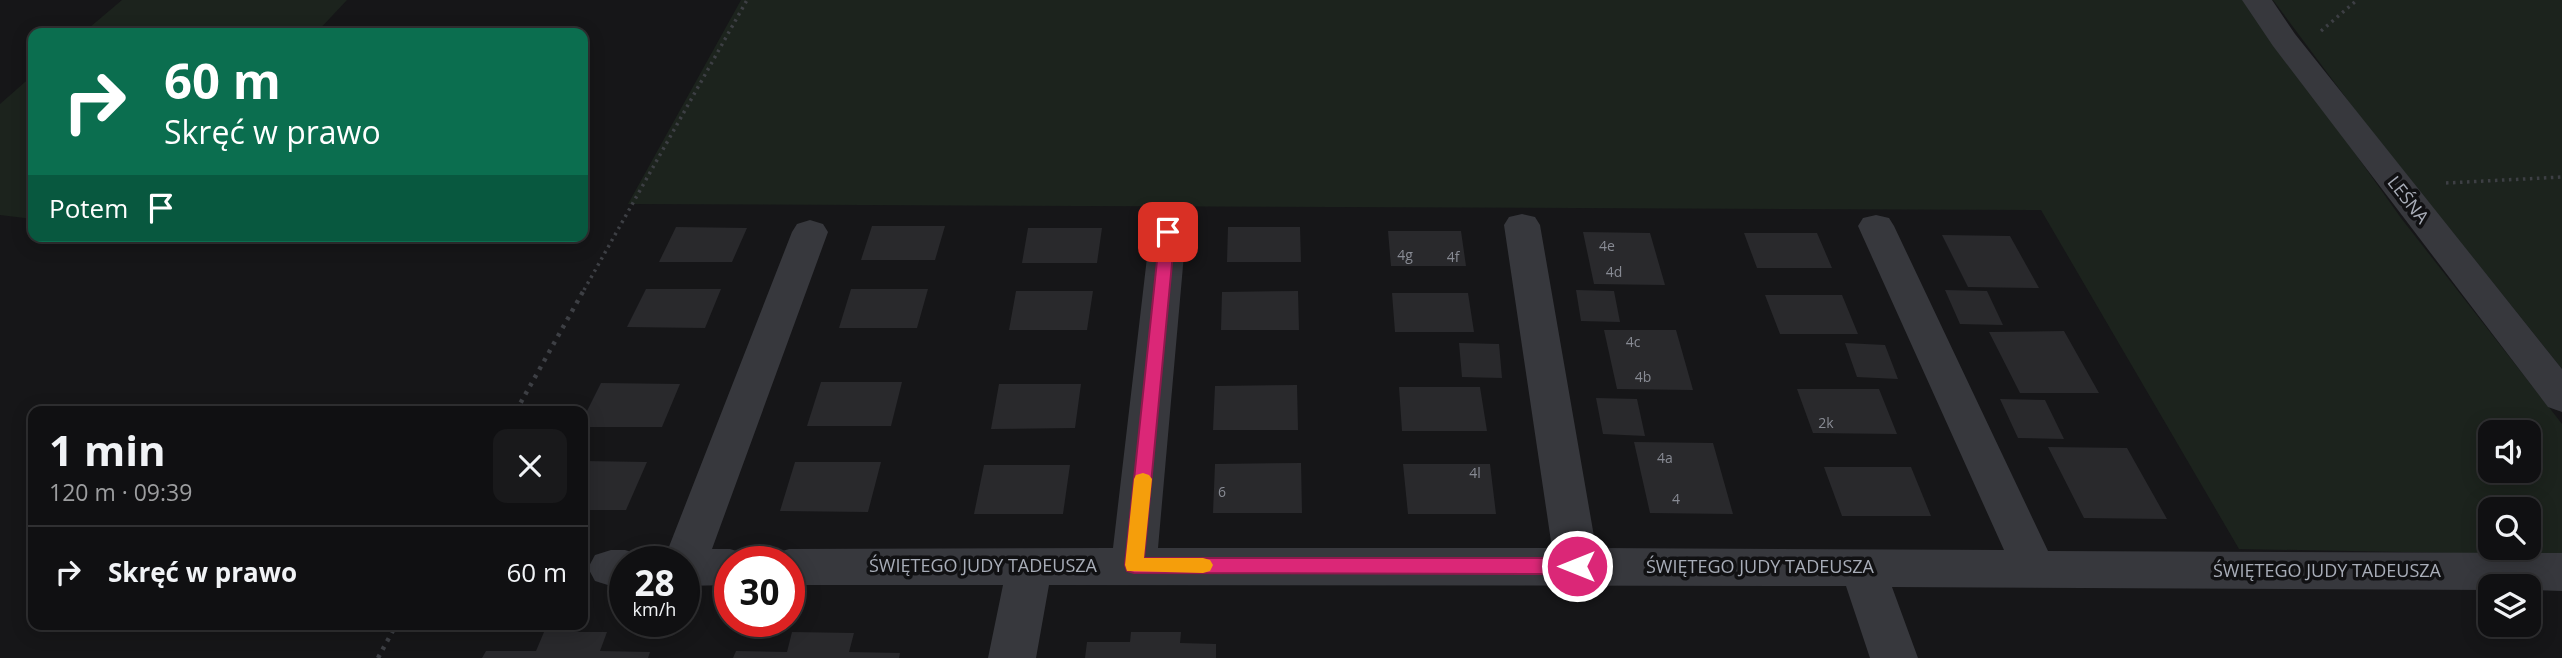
<!DOCTYPE html>
<html lang="pl">
<head>
<meta charset="utf-8">
<style>
  :root { --surface:#101012; --page:#19191b; --text:#f1f3f6; --muted:#9c9d9f; --line:#303032 }
  body { margin:0; font-family:"Open Sans",sans-serif; background:var(--page); color:var(--text); height:100vh; display:flex; flex-direction:column; font-size:26px; white-space:nowrap }
  * { box-sizing:border-box; margin:0 }
  p { font-size:23px; color:var(--muted) }
  .icon { flex:none; width:38px; height:38px; fill:none; stroke:currentColor; stroke-width:2; stroke-linecap:round; stroke-linejoin:round }
  .map { position:relative; flex:1; overflow:hidden }
  .drawer { position:absolute; left:28px; top:406px; width:560px; height:224px; display:flex; flex-direction:column; background:var(--surface); border-radius:14px; box-shadow:0 4px 18px #0003,0 0 0 2px var(--line) }
  .drawer>* { flex:none }
  .guide { position:absolute; left:28px; top:28px; width:560px; height:214px; border-radius:14px; box-shadow:0 4px 18px #0003,0 0 0 2px var(--line); background:#0b6e4f; color:#fff; overflow:hidden }
  .controls { position:absolute; left:2478px; top:420px; display:grid; gap:14px }
  .controls a { display:grid; place-items:center; width:63px; height:63px; border-radius:14px; background:var(--surface); box-shadow:0 4px 18px #0003,0 0 0 2px var(--line); font-size:35px }
  .speed { position:absolute; left:609px; top:546px; display:flex; gap:14px; font-size:35px; font-weight:700; text-align:center }
  .speed>* { display:grid; place-content:center; width:91px; height:91px; border-radius:50%; background:var(--surface); box-shadow:0 4px 18px #0003,0 0 0 2px var(--line); line-height:1 }
  .speed small { font-size:18px; font-weight:400 }
  .speed .limit { border:10px solid #d22; background:#fff; color:#111 }
  .pin { position:absolute; display:grid; place-items:center; width:60px; height:60px; color:#fff; margin:-30px; border-radius:14px; box-shadow:0 4px 10px #0006 }
  .me { position:absolute; width:77px; margin:-38px; rotate:270deg; stroke-linejoin:round; filter:drop-shadow(0 0 5px #0008) }
  .turn { display:flex; align-items:center; gap:24px; height:147px; padding:0 21px; font-size:32px }
  .turn .icon { width:91px; height:91px; stroke-width:2.5 }
  .turn b { display:block; font-size:49px; line-height:60px }
  .then { display:flex; align-items:center; height:66px; padding:0 21px; background:#0003; gap:14px; font-size:26px }
  .round { display:grid; place-items:center; flex:none; width:74px; height:74px; border-radius:14px; background:var(--page) }
  .headline { display:flex; align-items:center; justify-content:space-between; height:119px; padding:0 21px }
  h1 { font-size:42px; font-weight:700; line-height:52px }
  ul { padding:0; list-style:none }
  li { display:flex; align-items:center; gap:21px; height:91px; padding:0 21px; border-top:2px solid var(--line) }
  li div { flex:1 }
  li b { display:block; font-size:26px }
  li em { font-style:normal }
  .map>svg:first-child { display:block }
  .green { fill:#1c231d; fill-rule:evenodd }
  .building { fill:#29292c }
  .lines { fill:none; stroke-linecap:round; stroke-linejoin:round }
  .path-far1 { stroke:#3d3f44; stroke-width:3.5; stroke-dasharray:2.5 4.5; stroke-linecap:butt }
  .path { stroke:#3d3f44; stroke-width:4.5; stroke-dasharray:3.5 6; stroke-linecap:butt }
  .minor { fill:#37383d; fill-rule:evenodd }
  .route { fill:#db2777; stroke:#8e194d; stroke-width:2 }
  .slow { fill:#f59e0b }
  .labels { text-anchor:middle; stroke-width:7; stroke-linejoin:round; paint-order:stroke }
  .number-label { font-size:14px; fill:#888b94 }
  .street-label { font-size:18px; fill:#a8adb8; stroke:#111113 }
</style>
</head>
<body>
<div class="map">
<svg width="2562" height="658" viewBox="0 0 2562 658">
  <rect width="100%" height="100%" fill="#161618"/>
  <path class="green" d="M122 0H347L316 33H83Z
    M741 0H2246L2401 218 2562 424V555L2239 549 2041 210 628 204ZM2490 432H2529V471H2490ZM2490 509H2529V548H2490Z
    M2273 0H2562V369L2358 114Z
    M33 75V219L0 215V104Z"/>
  <path class="building" d="M872 226H945L935 260H861Z
    M676 227 747 228 732 262H659Z
    M1228 227H1300L1301 262H1227Z
    M1028 228H1102L1097 263H1022Z
    M1388 231H1461L1466 266H1391Z
    M1583 232 1650 233 1665 285 1594 284Z
    M1744 233H1817L1832 268H1757Z
    M1942 235 2010 236 2039 288 1968 287Z
    M646 289H721L705 328 627 327Z
    M851 289H928L917 328H839Z
    M1576 290 1614 291 1620 322 1581 321Z
    M1945 290 1987 291 2003 325 1960 324Z
    M1016 291H1093L1087 330H1009Z
    M1298 291 1299 330H1221L1222 292Z
    M1392 293H1468L1474 332H1395Z
    M1765 295H1842L1858 334H1780Z
    M1604 330H1676L1693 390 1617 389Z
    M2064 331 2099 393H2020L1989 332Z
    M1459 343 1499 344 1502 378 1462 377Z
    M1845 343 1885 345 1898 379 1857 377Z
    M821 382H902L891 426H807Z
    M601 383 680 384 662 427H583V419Z
    M999 384H1081L1075 428 991 429Z
    M1297 385 1298 430H1213L1215 386Z
    M1399 387H1480L1487 431H1402Z
    M1797 389H1879L1897 434 1813 433Z
    M1596 398 1637 399 1645 436 1603 434Z
    M2000 399 2045 400 2064 439 2018 438Z
    M1634 442 1713 443 1733 514 1650 513Z
    M2048 447 2127 448 2167 519 2084 518Z
    M583 461 647 462 626 510H583Z
    M795 462H881L868 512 780 511Z
    M1301 463 1302 513H1213L1215 464Z
    M1403 464H1490L1496 514H1408Z
    M984 465H1070L1063 514H974Z
    M1824 467H1911L1931 516H1842Z
    M544 632H607L600 651 650 652 648 658H482L486 651H536Z
    M792 632 854 633 849 652 900 653 899 658H733L736 651 787 652Z
    M1131 632H1181L1180 643 1216 644V658H1085L1087 642H1130Z"/>
  <g class="lines">
    <path class="path-far1" d="M2321 31 2357 0
      M2446 183 2562 177
      M584 290 747 0"/>
    <path class="path" d="M516 411 585 288
      M378 658 396 625"/>
    <path class="minor" d="M2242 0H2272L2295 34 2562 369V412L2548 407 2273 46Z
      M1522 214 1535 217 1540 225 1596 548 2004 550 1858 226 1863 218 1876 215 1889 218 1894 226 2048 551 2562 553V591L2529 590V586H2490V590L1892 587 1918 658H1870L1846 586 1049 585 1036 658H988L1003 585H789V562H769L773 554 789 549 1113 548 1150 232 1155 224 1168 220 1181 224 1186 232 1158 548H1552L1504 225 1509 217Z
      M810 220 823 224 828 232 712 549H730L746 554 750 562H730V585L684 586V562H663L792 232 797 224Z
      M611 550H625L641 555 644 562H625V586H611L595 581 588 568 595 555Z"/>
  </g>
  <path class="route" d="M1168 227 1175 232 1144 558H1577L1584 561 1587 566 1584 571 1577 574 1134 573 1127 571 1125 565 1160 232Z"/>
  <path class="slow" d="M1143 473 1149 475 1152 479 1144 558H1203L1210 560 1213 565 1210 571 1203 573 1127 571 1125 565 1134 479 1136 475Z"/>
  <g class="labels">
    <g class="number-label">
      <text x="1607" y="251">4e</text>
      <text x="1405" y="260">4g</text>
      <text x="1453" y="262">4f</text>
      <text x="1614" y="277">4d</text>
      <text x="1633" y="347">4c</text>
      <text x="1643" y="382">4b</text>
      <text x="1826" y="428">2k</text>
      <text x="1665" y="463">4a</text>
      <text x="1475" y="478">4l</text>
      <text x="1222" y="497">6</text>
      <text x="1676" y="504">4</text>
    </g>
    <g class="street-label">
      <text transform="translate(2408 200) rotate(52)" y="6">LEŚNA</text>
      <text x="983" y="572">ŚWIĘTEGO JUDY TADEUSZA</text>
      <text x="1760" y="573">ŚWIĘTEGO JUDY TADEUSZA</text>
      <text x="2327" y="577">ŚWIĘTEGO JUDY TADEUSZA</text>
    </g>
  </g>
</svg>
<div class="controls">
<a><svg class="icon" aria-label="sound" viewBox="0 0 24 24"><path d="M4 9h4l5-4v14l-5-4H4zM17 9q2 3 0 6"/></svg></a>
<a><svg class="icon" aria-label="search" viewBox="0 0 24 24"><circle cx="10" cy="10" r="6"/><path d="M15 15l6 6"/></svg></a>
<a><svg class="icon" aria-label="layers" viewBox="0 0 24 24"><path d="M12 4l9 5-9 5-9-5zM3 14l9 5 9-5"/></svg></a>
</div>
<div class="speed"><div>28<small>km/h</small></div><div class="limit">30</div></div>
<div class="pin" style="left:1168px;top:232px;background:#d93025"><svg class="icon" aria-label="arrive" viewBox="0 0 24 24"><path d="M6 21V4h12l-3 4 3 4H6"/></svg></div>
<svg class="me" style="left:1577px;top:566px" viewBox="-20 -20 40 40"><circle r="17" fill="#db2777" stroke="#fff" stroke-width="3"/><path d="M0-11L8 9 0 5-8 9z" fill="#fff"/></svg>
<div class="guide">
<div class="turn"><svg class="icon" aria-label="right" viewBox="0 0 24 24"><path d="M7 20v-9h11M14 6l5 5-5 5"/></svg><div><b>60 m</b>Skręć w prawo</div></div>
<div class="then">Potem<svg class="icon" aria-label="arrive" viewBox="0 0 24 24"><path d="M6 21V4h12l-3 4 3 4H6"/></svg></div>
</div>
<section class="drawer">
<div class="headline"><div><h1>1 min</h1><p>120 m · 09:39</p></div><a class="round"><svg class="icon" aria-label="close" viewBox="0 0 24 24"><path d="M6 6l12 12M18 6L6 18"/></svg></a></div>
<ul>
<li><svg class="icon" aria-label="right" viewBox="0 0 24 24"><path d="M7 20v-9h11M14 6l5 5-5 5"/></svg><div><b>Skręć w prawo</b></div><em>60 m</em></li>
</ul>
</section>
</div>
</body>
</html>
